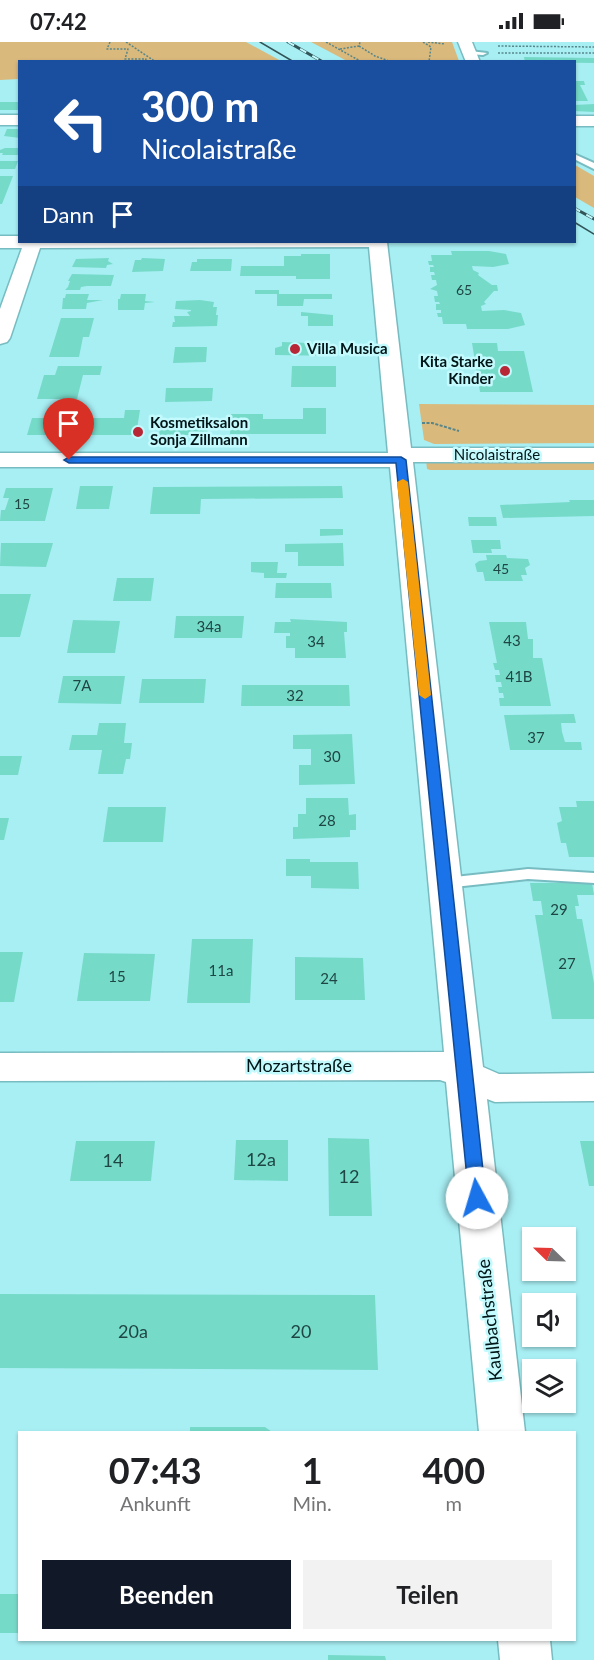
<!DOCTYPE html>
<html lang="de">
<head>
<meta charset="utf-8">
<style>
  :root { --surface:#fff; --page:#f2f2f2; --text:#202124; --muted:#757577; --accent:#111827 }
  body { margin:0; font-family:Lato,sans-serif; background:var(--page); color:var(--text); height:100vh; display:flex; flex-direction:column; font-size:22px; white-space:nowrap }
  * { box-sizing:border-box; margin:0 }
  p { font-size:20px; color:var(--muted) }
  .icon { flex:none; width:33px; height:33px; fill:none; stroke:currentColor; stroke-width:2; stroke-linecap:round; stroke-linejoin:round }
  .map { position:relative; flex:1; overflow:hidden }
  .side { position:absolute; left:18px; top:1389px; width:558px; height:210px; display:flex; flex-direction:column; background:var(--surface); border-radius:0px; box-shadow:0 2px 4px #0004 }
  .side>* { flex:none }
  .banner { position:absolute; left:18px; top:18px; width:558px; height:183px; border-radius:0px; box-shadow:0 2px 4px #0004; background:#1a4fa0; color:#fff; overflow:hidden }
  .needle { width:39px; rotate:293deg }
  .controls { position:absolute; left:522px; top:1185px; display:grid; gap:12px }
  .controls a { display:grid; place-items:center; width:54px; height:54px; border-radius:0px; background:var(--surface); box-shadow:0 2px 4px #0004; font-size:30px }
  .pin { position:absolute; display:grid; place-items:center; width:51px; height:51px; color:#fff; margin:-62px -26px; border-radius:50% 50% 50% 0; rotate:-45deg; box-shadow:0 0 6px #0007 }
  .pin .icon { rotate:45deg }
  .me { position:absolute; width:66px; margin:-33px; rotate:354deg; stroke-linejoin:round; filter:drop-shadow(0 0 4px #0008) }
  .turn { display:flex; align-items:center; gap:21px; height:126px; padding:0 24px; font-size:27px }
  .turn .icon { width:78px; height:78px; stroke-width:2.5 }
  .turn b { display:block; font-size:42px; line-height:51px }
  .then { display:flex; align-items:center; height:57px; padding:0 24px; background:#0003; gap:12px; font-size:22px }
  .eta { display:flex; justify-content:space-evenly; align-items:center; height:102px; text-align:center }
  .eta b { font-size:36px; font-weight:700; line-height:42px }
  .button { display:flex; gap:12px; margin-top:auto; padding:12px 24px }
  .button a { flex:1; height:69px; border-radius:0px; background:var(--accent); color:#fff; font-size:24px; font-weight:700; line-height:69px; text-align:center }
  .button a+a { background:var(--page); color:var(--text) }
  .status { display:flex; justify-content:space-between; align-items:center; height:42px; padding:0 30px; background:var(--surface); direction:ltr }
  .status svg { height:16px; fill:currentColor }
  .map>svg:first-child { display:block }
  .green { fill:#dab97d }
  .building { fill:#76dac9 }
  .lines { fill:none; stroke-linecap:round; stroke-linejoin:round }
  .service-casing { stroke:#77bcc1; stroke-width:4 }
  .minor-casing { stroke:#77bcc1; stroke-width:3 }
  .secondary-casing { stroke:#77bcc1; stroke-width:3 }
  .path-far1 { stroke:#57868a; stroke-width:1.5; stroke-dasharray:2 1.5; stroke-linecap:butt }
  .path { stroke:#57868a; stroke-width:2; stroke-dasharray:3 1.5; stroke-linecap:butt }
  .service { fill:#fff; fill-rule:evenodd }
  .minor { fill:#fff; fill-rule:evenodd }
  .secondary { fill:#fff; fill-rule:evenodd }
  .tram { stroke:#325558; stroke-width:1.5 }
  .rail-casing { stroke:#325558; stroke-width:3 }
  .rail { stroke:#c2fafd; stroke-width:2; stroke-dasharray:7; stroke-linecap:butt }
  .route { fill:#1a73e8; stroke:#114b97; stroke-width:1.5 }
  .slow { fill:#f59e0b }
  .poi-dot { fill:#b82736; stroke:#c2fafd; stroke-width:2 }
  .labels { text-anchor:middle; stroke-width:5; stroke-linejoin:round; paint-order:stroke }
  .far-number-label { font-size:14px; fill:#1e4644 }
  .far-poi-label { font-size:15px; font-weight:bold; fill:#001517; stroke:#c2fafd; text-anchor:start }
  .far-street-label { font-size:15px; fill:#001517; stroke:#c2fafd }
  .number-label { font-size:15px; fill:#1e4644 }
  .street-label { font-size:18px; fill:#001517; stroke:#c2fafd }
  .near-number-label { font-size:18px; fill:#1e4644 }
</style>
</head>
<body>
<div class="status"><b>07:42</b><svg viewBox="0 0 49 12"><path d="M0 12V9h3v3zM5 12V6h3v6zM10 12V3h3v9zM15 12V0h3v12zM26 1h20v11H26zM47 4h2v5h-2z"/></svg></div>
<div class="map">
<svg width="594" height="1618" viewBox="0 0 594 1618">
  <rect width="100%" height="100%" fill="#a8eff4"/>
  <path class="green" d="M0 0H246L281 19 20 20 19 37 0 38Z
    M311 0H452L459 19H347Z
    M575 123 594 134V166L575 155Z
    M419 362 594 363V401L434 402 424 398Z
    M594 416V428H430L427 427 426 418Z"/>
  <path class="building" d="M524 15 594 16V21L525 20Z
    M574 39H584L585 43H580L588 59H576Z
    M0 60H20V68H0Z
    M594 62V70L574 69V63Z
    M7 87H20V96L4 94Z
    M5 106H20V113H2L3 111H0V108Z
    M0 119H18L15 127H0Z
    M0 134H13L2 162H0Z
    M451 209H489L506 212 509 222 493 225 472 224 473 228 479 231 478 233 492 243H497L498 249H494L484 260 486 262 481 264 482 269 504 268 521 271 525 283 508 287H467L466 282H443L442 275H438L437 271H441V268H436V262H440L439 260H435L434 254H438L437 249 430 247 437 243 436 238H432L431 233H435L434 230H430V225H434L433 223H429L428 219H432L431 213H452Z
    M301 212H330V237H296V234H240L241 224H284V214H301Z
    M109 216 108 219 113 222 107 223 106 226 72 225 76 217Z
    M142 216 165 217 163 229 132 230 135 218H141Z
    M197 217H232L231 229H190L192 220H197Z
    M72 232 114 233 111 244H87L81 245 80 248H65L68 245 70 239H68Z
    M255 248H279V252H332V257H304L303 264H277V252H255Z
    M66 252H89L87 258H103L87 261 86 267H62L63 256H65Z
    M121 252H146L145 259 155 260 145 261 144 268H118V257H120Z
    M200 258 214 260 213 265H217L216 273H218L217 284 172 285 173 280H175L174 274H190L187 270 191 269V268L175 267 176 259Z
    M301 270 333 273V284H308V274H301Z
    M61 276H94L89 295H83L79 315H49Z
    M282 300 334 302V314L275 313V306L282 304Z
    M472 301H497L498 309H524L533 350H480Z
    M175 305H207L206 320 173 321Z
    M58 324H102L100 333H83L77 357H37L44 333H55Z
    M292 324H336V345H291Z
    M166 346H213L212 359 165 360Z
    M303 366H326V392H230L231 372H263V377H303Z
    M125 368H140L136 393H27L32 376H124Z
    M161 379H209L207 393H159Z
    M80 444H113L109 467H76Z
    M342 444 343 456 201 457 200 472H150L153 445Z
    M6 446H53L45 479H0L1 468H5L9 456H3Z
    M569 458H594V474L503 476 500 463 570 460Z
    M468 475H496L497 484H469Z
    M320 487H343V493L320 494Z
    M471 498H500L501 507H491L492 511H473Z
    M1 501H53L46 525 0 524Z
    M343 501 344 524H298V510H285V502Z
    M486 513H506L507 516 528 517 530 523 525 526 527 533H521L523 539H485L483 530H477L475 522 479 519 487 518Z
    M251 520H278L277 531H287L286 536H264V531L251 530Z
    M117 536H154L151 559H113Z
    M276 541H331L332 556H275Z
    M0 552H31L20 595H0Z
    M176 574H244L242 596H174Z
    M290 577 347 580V590H344L346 616H295V606H286V594H290V591H274L275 580H291Z
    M73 578 120 579 115 611H67Z
    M489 580H526L528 597H533V616H542L551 664H500L499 656H504L503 651H499L498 645H502L501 640H496L495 633H500L499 628H495L493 621H497Z
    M63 634H125L121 662 58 661Z
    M142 637H206L204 661H139Z
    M242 643H349L350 664H241Z
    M574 672 576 681H561L562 690 565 700H581L582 708H510L504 673Z
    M99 681H126L124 701H132L130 717H126L123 732H98L102 708H69L72 693H97Z
    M352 692 355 742 299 743V723H311V707H293V693Z
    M0 714H22L18 733H0Z
    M306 756H348L349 773 356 772V788H350V795L293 797V785H298V772H306Z
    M576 759H594V815H569L566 801H561L557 781 562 779 559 765H577Z
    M108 765H166L163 800H103Z
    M0 776H9L4 798H0Z
    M286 817H310V820H358L359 847 311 846V834H286Z
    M530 841H592L594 853H577L579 864H575L577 877H582L594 941V977H552L535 873H543L541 859H533Z
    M192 897H253L250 961H187Z
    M0 910H23L14 960H0Z
    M84 911 155 912 150 959H77Z
    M295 915 363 916 365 958H295Z
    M328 1096 369 1097 372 1174H329Z
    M236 1098H288V1139L234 1138Z
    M76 1099H155L151 1139H70Z
    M580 1099H594V1144H589Z
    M0 1252 375 1253 378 1328 0 1326Z
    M190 1385H265L272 1390H190Z
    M0 1552H20V1591H0Z
    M328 1613 385 1614 386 1618H328Z"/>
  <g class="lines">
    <g class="service-casing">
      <path id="service" d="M470 9 487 11 483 13 468 12Z
        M574 112 594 121V127L574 117Z
        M528 827 594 831V841L528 837 445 846 439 845 437 841 439 837 445 836Z"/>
    </g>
    <g class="minor-casing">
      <path id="minor" d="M458 0H472L480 20H466Z
        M0 194H20V200H387L411 406H594V420H413L483 1025 499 1032 594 1031V1059L495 1060 487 1057 525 1390H479L446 1040 440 1038 0 1039V1011L444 1010 390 425H0V411H388L369 205 40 206 10 296 7 300 0 302V267L22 206H0Z
        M498 1598H550L552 1618H500Z"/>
    </g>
    <g class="secondary-casing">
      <path id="secondary" d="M0 73H20V83H0Z
        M574 74H594V84H574Z"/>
    </g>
    <path class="path-far1" d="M110 0 107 7H128L125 17H146L145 20
      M126 0 156 20
      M326 0 362 20
      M423 0 431 5 429 20
      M428 0 445 2
      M359 4 375 14 392 20
      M498 4 594 5
      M340 7 359 4 360 0
      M498 11H594"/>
    <path class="path" d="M422 381H432L459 389"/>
    <use href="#service" class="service"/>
    <use href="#minor" class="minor"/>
    <use href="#secondary" class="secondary"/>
    <path class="tram" d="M260 0 294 20
      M574 180 594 192"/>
    <g class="rail-casing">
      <path id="rail" d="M288 0 323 20
        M574 166 594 177"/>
    </g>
    <use href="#rail" class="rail"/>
  </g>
  <path class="route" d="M401 415 406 418 486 1156 483 1160 477 1162 471 1160 469 1156 396 421H69L64 418 69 415Z"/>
  <path class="slow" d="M403 437 408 440 431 653 425 657 419 653 397 440Z"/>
  <g class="poi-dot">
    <circle cx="295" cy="307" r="6"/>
    <circle cx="505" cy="329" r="6"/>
    <circle cx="138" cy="390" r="6"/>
  </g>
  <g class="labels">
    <g class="far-number-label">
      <text x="464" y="253">65</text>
      <text x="22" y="467">15</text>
      <text x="501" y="532">45</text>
    </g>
    <g class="far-poi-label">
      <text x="307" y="312">Villa Musica</text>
      <text x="493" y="325" text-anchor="end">Kita Starke<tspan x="493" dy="17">Kinder</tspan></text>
      <text x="150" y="386">Kosmetiksalon<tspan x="150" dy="17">Sonja Zillmann</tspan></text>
    </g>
    <g class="far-street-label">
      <text x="497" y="418">Nicolaistraße</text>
    </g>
    <g class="number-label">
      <text x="209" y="590">34a</text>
      <text x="512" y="604">43</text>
      <text x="316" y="605">34</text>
      <text x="519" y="640">41B</text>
      <text x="82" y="649">7A</text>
      <text x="295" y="659">32</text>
      <text x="536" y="701">37</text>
      <text x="332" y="720">30</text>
      <text x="327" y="784">28</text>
      <text x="559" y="873">29</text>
      <text x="567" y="927">27</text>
      <text x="221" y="934">11a</text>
      <text x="117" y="940">15</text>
      <text x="329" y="942">24</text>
    </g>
    <g class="street-label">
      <text x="299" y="1030">Mozartstraße</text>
      <text transform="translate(490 1278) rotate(-96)" y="6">Kaulbachstraße</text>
    </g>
    <g class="near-number-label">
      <text x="261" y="1124">12a</text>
      <text x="113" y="1125">14</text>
      <text x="349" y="1141">12</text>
      <text x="133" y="1296">20a</text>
      <text x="301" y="1296">20</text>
    </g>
  </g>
</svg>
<div class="controls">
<a><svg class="needle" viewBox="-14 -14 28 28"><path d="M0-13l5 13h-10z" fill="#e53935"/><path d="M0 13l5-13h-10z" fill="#757577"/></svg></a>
<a><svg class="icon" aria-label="sound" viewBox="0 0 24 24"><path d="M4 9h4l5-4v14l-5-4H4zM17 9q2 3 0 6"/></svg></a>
<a><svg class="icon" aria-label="layers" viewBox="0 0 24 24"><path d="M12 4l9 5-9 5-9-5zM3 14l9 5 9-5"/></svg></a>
</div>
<div class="pin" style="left:69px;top:418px;background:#d93025"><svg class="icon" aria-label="arrive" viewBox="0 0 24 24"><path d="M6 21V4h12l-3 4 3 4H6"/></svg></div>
<svg class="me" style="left:477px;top:1156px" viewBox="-20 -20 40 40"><circle r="19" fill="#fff"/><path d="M0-13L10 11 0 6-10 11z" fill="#1a73e8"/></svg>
<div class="banner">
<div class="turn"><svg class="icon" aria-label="left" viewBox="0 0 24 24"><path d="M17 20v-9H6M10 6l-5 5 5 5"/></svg><div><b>300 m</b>Nicolaistraße</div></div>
<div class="then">Dann<svg class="icon" aria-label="arrive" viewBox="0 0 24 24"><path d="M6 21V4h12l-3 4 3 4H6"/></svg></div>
</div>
<section class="side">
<div class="eta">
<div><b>07:43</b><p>Ankunft</p></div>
<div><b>1</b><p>Min.</p></div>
<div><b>400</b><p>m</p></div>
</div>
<div class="button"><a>Beenden</a><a>Teilen</a></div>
</section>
</div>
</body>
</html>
